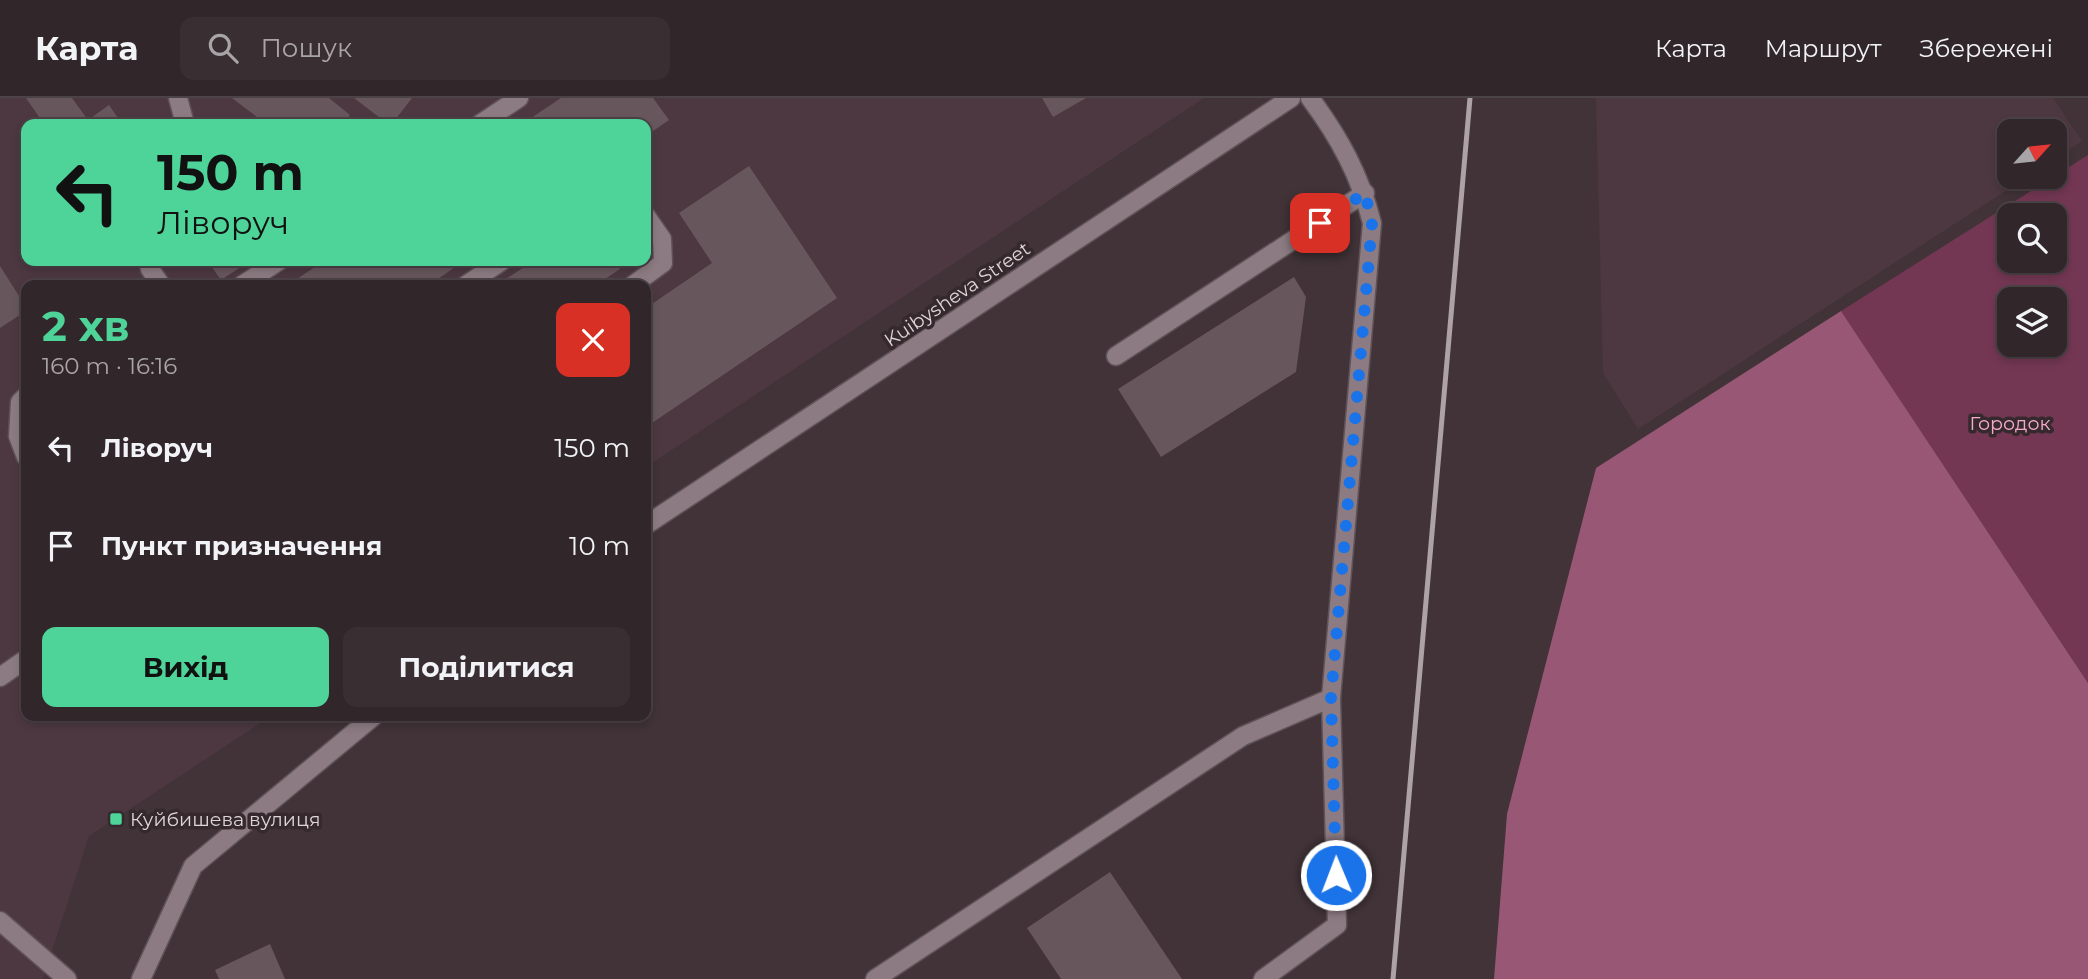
<!DOCTYPE html>
<html lang="uk">
<head>
<meta charset="utf-8">
<style>
  :root { --surface:#31262a; --page:#392e32; --text:#f1f3f6; --muted:#a8a5a8; --line:#4c4347; --accent:#4ed399 }
  body { margin:0; font-family:Montserrat,sans-serif; background:var(--page); color:var(--text); height:100vh; display:flex; flex-direction:column; font-size:26px; white-space:nowrap }
  * { box-sizing:border-box; margin:0 }
  p { font-size:23px; color:var(--muted) }
  .icon { flex:none; width:38px; height:38px; fill:none; stroke:currentColor; stroke-width:2; stroke-linecap:round; stroke-linejoin:round }
  .map { position:relative; flex:1; overflow:hidden }
  .sheet { position:absolute; left:21px; top:182px; width:630px; height:441px; display:flex; flex-direction:column; background:var(--surface); border-radius:14px; box-shadow:0 4px 10px #0003,0 0 0 2px var(--line) }
  .sheet>* { flex:none }
  .hud { position:absolute; left:21px; top:21px; width:630px; height:147px; border-radius:14px; box-shadow:0 4px 10px #0003,0 0 0 2px var(--line); background:#4ed399; color:#111; overflow:hidden }
  .needle { width:46px; rotate:63deg }
  .controls { position:absolute; left:1997px; top:21px; display:grid; gap:14px }
  .controls a { display:grid; place-items:center; width:70px; height:70px; border-radius:14px; background:var(--surface); box-shadow:0 4px 10px #0003,0 0 0 2px var(--line); font-size:35px }
  .pin { position:absolute; display:grid; place-items:center; width:60px; height:60px; color:#fff; margin:-30px; border-radius:14px; box-shadow:0 4px 10px #0006 }
  .me { position:absolute; width:77px; margin:-38px; rotate:359deg; stroke-linejoin:round; filter:drop-shadow(0 0 5px #0008) }
  .turn { display:flex; align-items:center; gap:24px; height:147px; padding:0 21px; font-size:32px }
  .turn .icon { width:91px; height:91px; stroke-width:2.5 }
  .turn b { display:block; font-size:49px; line-height:60px }
  .round { display:grid; place-items:center; flex:none; width:74px; height:74px; border-radius:14px; background:var(--page) }
  .headline { display:flex; align-items:center; justify-content:space-between; height:119px; padding:0 21px }
  h1 { font-size:42px; font-weight:700; line-height:52px; color:var(--accent) }
  .button { display:flex; gap:14px; margin-top:auto; padding:14px 21px }
  .button a { flex:1; height:80px; border-radius:14px; background:var(--accent); color:#111; font-size:28px; font-weight:700; line-height:80px; text-align:center }
  .button a+a { background:var(--page); color:var(--text) }
  ul { padding:0; list-style:none }
  li { display:flex; align-items:center; gap:21px; height:98px; padding:0 21px }
  li div { flex:1 }
  li b { display:block; font-size:26px }
  li em { font-style:normal }
  header { display:flex; align-items:center; gap:42px; box-sizing:border-box; height:98px; padding:0 35px; background:var(--surface); border-bottom:2px solid var(--line) }
  header strong { font-size:33px }
  nav { display:flex; gap:38px; margin-inline-start:auto; font-size:24px }
  .search { width:490px; height:63px; background:var(--page); display:flex; align-items:center; gap:18px; box-sizing:border-box; padding:0 24px; border-radius:14px; color:var(--muted); font-size:26px }
  .map>svg:first-child { display:block }
  .built { fill:#4d3841; fill-rule:evenodd }
  .green { fill:#733753; fill-rule:evenodd }
  .forest { fill:#985774 }
  .building { fill:#67575d }
  .lines { fill:none; stroke-linecap:round; stroke-linejoin:round }
  .service-casing { stroke:#5e5257; stroke-width:21 }
  .minor-casing { stroke:#5e5257; stroke-width:21 }
  .secondary-casing { stroke:#5e5257; stroke-width:21 }
  .service { stroke:#8c7b82; stroke-width:18 }
  .minor { stroke:#8c7b82; stroke-width:18 }
  .secondary { stroke:#8c7b82; stroke-width:18 }
  .rail { stroke:#ada2a6; stroke-width:5 }
  .route { stroke:#1a73e8; stroke-width:12; stroke-dasharray:0 21.6 }
  .poi-dot { fill:#4ed399; stroke:#36292e; stroke-width:2.5 }
  .labels { text-anchor:middle; stroke-width:7; stroke-linejoin:round; paint-order:stroke }
  .street-label { font-size:19px; fill:#ded5d8; stroke:#36292e }
  .park-label { font-size:19px; fill:#f6aaca; stroke:#36292e }
  .poi-label { font-size:19px; fill:#ded5d8; stroke:#36292e; text-anchor:start }
</style>
</head>
<body>
<header>
<strong>Карта</strong>
<div class="search"><svg class="icon" aria-label="search" viewBox="0 0 24 24"><circle cx="10" cy="10" r="6"/><path d="M15 15l6 6"/></svg>Пошук</div>
<nav><a>Карта</a><a>Маршрут</a><a>Збережені</a></nav>
</header>
<div class="map">
<svg width="2088" height="881" viewBox="0 0 2088 881">
  <rect width="100%" height="100%" fill="#413338"/>
  <path class="built" d="M0 0H1204L646 369V187H26V618H271L89 738 43 881H0ZM26 26H646V163H26Z
    M1596 0H2053L2082 43 2055 61 2054 33H2009V79H2027L1638 331 1603 275Z"/>
  <path class="green" d="M2088 57V585L1841 213ZM2009 117H2054V163H2009ZM2009 201H2054V247H2009Z"/>
  <path class="forest" d="M1841 213 2088 585V881H1494L1507 716 1596 370Z"/>
  <path class="building" d="M26 0H72L88 22 109 7 122 26H44Z
    M232 0H329L350 17 343 26H266Z
    M354 0H412L392 26H388Z
    M561 0H653L669 22 646 38V26H522Z
    M1042 0H1086L1053 19Z
    M749 68 837 200 646 329V210L712 165 679 115Z
    M212 163H250L221 182 209 165Z
    M324 163H464L429 187H300L297 181Z
    M533 163H615L620 171 596 187H497Z
    M0 168 26 209V213L0 230Z
    M1294 179 1306 199 1296 274 1161 359 1118 291Z
    M1110 774 1182 881H1061L1027 830Z
    M270 846 285 881H219L215 872Z"/>
  <g class="lines">
    <g class="service-casing">
      <path id="service" d="M178 0 185 26
        M480 26 519 0
        M148 163 150 171 161 187
        M242 187 279 163
        M466 187 502 163
        M633 187 663 165 662 141 646 118
        M1116 258 1365 95
        M26 298 20 304 18 338 26 359
        M0 579 26 561
        M0 823 67 881
        M875 881 1243 638 1331 600"/>
    </g>
    <g class="minor-casing">
      <path id="minor" d="M1263 881 1337 827 1331 600 1372 125C1360 77 1339 39 1310 0"/>
    </g>
    <g class="secondary-casing">
      <path id="secondary" d="M646 427 1291 0
        M141 881 193 768 374 618"/>
    </g>
    <use href="#service" class="service"/>
    <use href="#minor" class="minor"/>
    <use href="#secondary" class="secondary"/>
    <path class="rail" d="M1393 881 1470 0"/>
  </g>
  <g class="lines">
    <path class="route" d="M1320 125 1365 95 1372 125 1331 600 1336 777"/>
  </g>
  <rect class="poi-dot" x="109" y="714" width="14" height="14" rx="3.5"/>
  <g class="labels">
    <g class="street-label">
      <text transform="translate(957 196) rotate(-34)" y="7">Kuibysheva Street</text>
    </g>
    <g class="park-label">
      <text x="2010" y="332">Городок</text>
    </g>
    <g class="poi-label">
      <text x="130" y="728">Куйбишева вулиця</text>
    </g>
  </g>
</svg>
<div class="controls">
<a><svg class="needle" viewBox="-14 -14 28 28"><path d="M0-13l5 13h-10z" fill="#e53935"/><path d="M0 13l5-13h-10z" fill="#a8a5a8"/></svg></a>
<a><svg class="icon" aria-label="search" viewBox="0 0 24 24"><circle cx="10" cy="10" r="6"/><path d="M15 15l6 6"/></svg></a>
<a><svg class="icon" aria-label="layers" viewBox="0 0 24 24"><path d="M12 4l9 5-9 5-9-5zM3 14l9 5 9-5"/></svg></a>
</div>
<div class="pin" style="left:1320px;top:125px;background:#d93025"><svg class="icon" aria-label="arrive" viewBox="0 0 24 24"><path d="M6 21V4h12l-3 4 3 4H6"/></svg></div>
<svg class="me" style="left:1336px;top:777px" viewBox="-20 -20 40 40"><circle r="17" fill="#1a73e8" stroke="#fff" stroke-width="3"/><path d="M0-11L8 9 0 5-8 9z" fill="#fff"/></svg>
<div class="hud">
<div class="turn"><svg class="icon" aria-label="left" viewBox="0 0 24 24"><path d="M17 20v-9H6M10 6l-5 5 5 5"/></svg><div><b>150 m</b>Ліворуч</div></div>
</div>
<section class="sheet">
<div class="headline"><div><h1>2 хв</h1><p>160 m · 16:16</p></div><a class="round" style="background:#d93025;color:#fff"><svg class="icon" aria-label="close" viewBox="0 0 24 24"><path d="M6 6l12 12M18 6L6 18"/></svg></a></div>
<ul>
<li><svg class="icon" aria-label="left" viewBox="0 0 24 24"><path d="M17 20v-9H6M10 6l-5 5 5 5"/></svg><div><b>Ліворуч</b></div><em>150 m</em></li>
<li><svg class="icon" aria-label="arrive" viewBox="0 0 24 24"><path d="M6 21V4h12l-3 4 3 4H6"/></svg><div><b>Пункт призначення</b></div><em>10 m</em></li>
</ul>
<div class="button"><a>Вихід</a><a>Поділитися</a></div>
</section>
</div>
</body>
</html>
